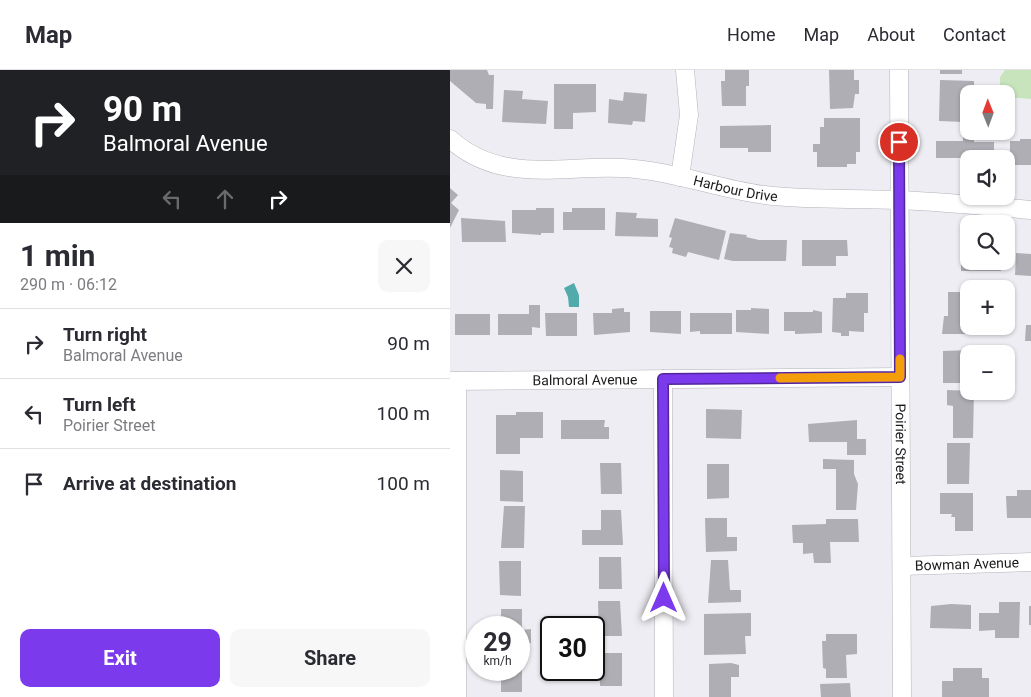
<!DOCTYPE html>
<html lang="en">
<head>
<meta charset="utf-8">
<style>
  :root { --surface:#fff; --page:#f7f7f7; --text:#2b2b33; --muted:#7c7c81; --line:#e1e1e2; --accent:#7c3aed }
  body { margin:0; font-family:Roboto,sans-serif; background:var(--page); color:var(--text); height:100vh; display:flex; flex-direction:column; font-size:19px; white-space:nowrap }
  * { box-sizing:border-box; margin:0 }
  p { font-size:16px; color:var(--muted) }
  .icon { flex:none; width:28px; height:28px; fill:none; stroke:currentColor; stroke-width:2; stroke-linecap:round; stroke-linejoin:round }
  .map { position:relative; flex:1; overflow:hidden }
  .details { display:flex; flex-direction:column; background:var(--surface); width:450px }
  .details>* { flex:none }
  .hud { background:#202124; color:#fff; overflow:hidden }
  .needle { width:32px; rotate:359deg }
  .tools { position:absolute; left:510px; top:15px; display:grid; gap:10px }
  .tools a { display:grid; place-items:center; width:55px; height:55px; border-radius:10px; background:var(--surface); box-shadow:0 1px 4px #0004; font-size:25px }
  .speed { position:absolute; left:15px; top:546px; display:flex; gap:10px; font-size:25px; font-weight:700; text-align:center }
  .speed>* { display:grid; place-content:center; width:65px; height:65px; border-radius:50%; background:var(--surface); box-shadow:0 1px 4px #0004; line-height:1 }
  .speed small { font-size:12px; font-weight:400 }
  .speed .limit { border:2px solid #111; border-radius:8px; background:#fff; color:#111 }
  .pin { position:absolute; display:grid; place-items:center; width:42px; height:42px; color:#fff; margin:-21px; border:2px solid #fff; border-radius:50%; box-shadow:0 1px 5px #0007 }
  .me { position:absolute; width:55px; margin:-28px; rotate:0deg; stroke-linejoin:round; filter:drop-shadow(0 0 4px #0008) }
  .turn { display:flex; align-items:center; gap:18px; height:105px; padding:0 20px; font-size:22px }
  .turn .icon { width:65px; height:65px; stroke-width:2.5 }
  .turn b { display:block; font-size:35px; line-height:42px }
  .lanes { display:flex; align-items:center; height:48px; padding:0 20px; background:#0003; justify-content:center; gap:25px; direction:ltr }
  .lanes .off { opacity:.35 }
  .round { display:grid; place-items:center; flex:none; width:52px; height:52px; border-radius:10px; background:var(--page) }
  .headline { display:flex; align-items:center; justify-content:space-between; height:85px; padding:0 20px }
  h1 { font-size:30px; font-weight:700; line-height:38px }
  .button { display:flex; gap:10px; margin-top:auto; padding:10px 20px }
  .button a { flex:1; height:58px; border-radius:10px; background:var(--accent); color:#fff; font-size:20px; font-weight:700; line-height:58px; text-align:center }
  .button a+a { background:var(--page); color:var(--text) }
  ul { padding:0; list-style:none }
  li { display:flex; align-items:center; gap:15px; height:70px; padding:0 20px; border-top:1px solid var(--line) }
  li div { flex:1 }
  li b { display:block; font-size:19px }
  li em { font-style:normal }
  header { display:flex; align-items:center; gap:30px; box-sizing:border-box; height:70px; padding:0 25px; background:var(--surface); border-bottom:1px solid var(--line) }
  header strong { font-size:24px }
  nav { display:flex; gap:28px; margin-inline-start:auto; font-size:18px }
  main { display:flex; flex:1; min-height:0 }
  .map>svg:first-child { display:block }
  .green { fill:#c7e4bc }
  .water { fill:#52abab }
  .building { fill:#aeaeb4 }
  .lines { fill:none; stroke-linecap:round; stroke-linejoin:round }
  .minor-casing { stroke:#b4b3b8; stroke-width:19 }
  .minor { stroke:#fff; stroke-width:18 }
  .route-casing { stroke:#51269a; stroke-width:12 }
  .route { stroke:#7c3aed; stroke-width:9 }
  .slow { stroke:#f59e0b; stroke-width:9 }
  .labels { text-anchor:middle; stroke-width:5; stroke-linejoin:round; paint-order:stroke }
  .street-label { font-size:14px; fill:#1a1a1c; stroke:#fff }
</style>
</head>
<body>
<header>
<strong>Map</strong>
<nav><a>Home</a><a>Map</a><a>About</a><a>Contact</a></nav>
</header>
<main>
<section class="details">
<div class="hud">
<div class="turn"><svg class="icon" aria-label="right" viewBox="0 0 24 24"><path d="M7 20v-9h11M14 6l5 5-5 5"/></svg><div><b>90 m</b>Balmoral Avenue</div></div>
<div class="lanes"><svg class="icon off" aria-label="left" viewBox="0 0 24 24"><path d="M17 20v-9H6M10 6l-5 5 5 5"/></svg><svg class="icon off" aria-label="ahead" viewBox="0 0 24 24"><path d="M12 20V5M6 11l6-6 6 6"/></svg><svg class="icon" aria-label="right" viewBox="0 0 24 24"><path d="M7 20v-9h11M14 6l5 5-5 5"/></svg></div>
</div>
<div class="headline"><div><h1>1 min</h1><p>290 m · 06:12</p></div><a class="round"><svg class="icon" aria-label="close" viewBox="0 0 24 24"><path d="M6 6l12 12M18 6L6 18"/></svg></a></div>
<ul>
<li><svg class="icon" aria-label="right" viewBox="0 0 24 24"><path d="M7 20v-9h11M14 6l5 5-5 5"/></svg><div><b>Turn right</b><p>Balmoral Avenue</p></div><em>90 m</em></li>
<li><svg class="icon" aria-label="left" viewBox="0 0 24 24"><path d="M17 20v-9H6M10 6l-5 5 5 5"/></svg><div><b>Turn left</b><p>Poirier Street</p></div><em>100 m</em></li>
<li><svg class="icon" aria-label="arrive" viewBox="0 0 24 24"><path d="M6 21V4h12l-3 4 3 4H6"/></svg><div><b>Arrive at destination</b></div><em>100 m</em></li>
</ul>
<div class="button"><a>Exit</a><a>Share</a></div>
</section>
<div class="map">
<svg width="581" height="627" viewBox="0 0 581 627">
  <rect width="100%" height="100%" fill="#eeedf3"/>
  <path class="green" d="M555 0H581V29L556 27V24H550V7Z"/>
  <path class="water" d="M124 213 129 225V237H119L118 227 114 218Z"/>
  <path class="building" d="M0 0H37L39 5H44L43 39H36V34L26 33 0 11Z
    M275 0H299V16H296V36H272L271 11H275Z
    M379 0H404V10H409V24H405L403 38 380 39Z
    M490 0H512V4H490Z
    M490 10 524 11V24H519V31H513V52L489 51Z
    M104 14H146V42L123 43V59H104Z
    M54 20 73 21 72 29 98 31 96 54 52 52Z
    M174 22 197 24 195 52 183 51 182 55 158 53 159 29 173 31Z
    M374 48H410V82H406V94H397V97H367V82H363V74H370V57H374Z
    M321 55V82H298V78H270V56Z
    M513 65H524V72H544V89H519V91H515V88H486V71H513Z
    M570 69H581V95H560V71H570Z
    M0 118 8 125 1 133 9 140 0 158Z
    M86 138H104V163H91V165L62 163V140H86Z
    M122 138H155V160H113V142H122Z
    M166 142 187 143 186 148 208 149V167L165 166Z
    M11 148 55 151 56 172H12Z
    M225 148 276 161 269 190 238 182 236 187 222 183 223 178 219 177 222 168 219 167Z
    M280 163 297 165 296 167 309 170H337L336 191H283L274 189Z
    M352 170H397L398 186H386V196H352Z
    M511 180H519V191H551V201H511Z
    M566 183 581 184V206L565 205Z
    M498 222H519V264H492L494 246H498Z
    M396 223H418V243H414V262L399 261V266H391V263L382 262 383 228H396Z
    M79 235H90V258L82 257V265H48V244H79Z
    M174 238V242H180V262L144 265 143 243H162V239Z
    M301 238 319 239V264L286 262V240H301Z
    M363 240 372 242V263L345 264V261H334V242H363Z
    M200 241H231V264L200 262Z
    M95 243H127V266H96Z
    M240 243H282V264H250V261L240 262Z
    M5 244H40V265H5Z
    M576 255H581V271H575Z
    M520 280 519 313H493V281Z
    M497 320 524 321 523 368H503V336L497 335Z
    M256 339 292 340 291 369 256 368Z
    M66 342H93V368H70V384H46V345H66Z
    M111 350H155L154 357H159V369H111Z
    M407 350V369H416V385H397V372H359L358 354Z
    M497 373H520L519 414H497Z
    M373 389 404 390V404L408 414 406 440H386V399H373Z
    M150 393H171L172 424H151Z
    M257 394H279V428L257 429Z
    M50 400 73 401V432L50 431Z
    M567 420H581V448H557L556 426H567Z
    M490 423H523V461H505V447H501L502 444H490Z
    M54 436H75L74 478H51Z
    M151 440H171L173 475H132V460H151Z
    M255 448H277V467H287V481L256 482Z
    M376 449H408L409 472H380L381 493H364L363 483 353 484V473H343L342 455 376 454Z
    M149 487H171L172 519H149Z
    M261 490H278L280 520H291V532L258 533Z
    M49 491H71V526L50 525Z
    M148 531H170L172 566H149Z
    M549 532H570L569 568H545V560L529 561V543H549Z
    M501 534 521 535V559L480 558 481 536Z
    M579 536H581V555H579Z
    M51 539H72V560L81 559V573H69V558H48V554H51Z
    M301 543V566H295L296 584 254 585V544Z
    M376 564H407V584L396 585 397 608H376V599L373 598 372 571H376Z
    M149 583H172V616H150Z
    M69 588H72V622H51V600H69Z
    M281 593 289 595V607H281V627H259V594Z
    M503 598H532V608H539V627H492V611H503Z
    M400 613 401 627H371L370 614Z"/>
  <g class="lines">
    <g class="minor-casing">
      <g id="minor">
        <path id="s1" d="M449 0 452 627"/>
        <path id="s2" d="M0 69C55 118 120 92 185 99 232 103 277 122 323 126 365 130 407 128 448 130 493 132 537 136 581 140"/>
        <path d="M230 107 239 45 235 0"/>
        <path d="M213 309 214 627"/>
        <path id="s3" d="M0 311 450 307"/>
        <path id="s4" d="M452 496 581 492"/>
        <path d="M7 627V311"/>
      </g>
    </g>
    <use href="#minor" class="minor"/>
  </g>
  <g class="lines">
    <g class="route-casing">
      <path id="route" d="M214 528 213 309 450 307 449 72"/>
    </g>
    <use href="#route" class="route"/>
    <path class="slow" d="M330 308 450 307V289"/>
  </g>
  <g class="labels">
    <g class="street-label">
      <text dy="5" stroke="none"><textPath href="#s2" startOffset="295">Harbour Drive</textPath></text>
      <text dy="5" stroke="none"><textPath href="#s3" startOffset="135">Balmoral Avenue</textPath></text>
      <text dy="5" stroke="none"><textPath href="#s1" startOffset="374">Poirier Street</textPath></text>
      <text dy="5" stroke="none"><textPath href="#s4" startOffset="65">Bowman Avenue</textPath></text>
    </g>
  </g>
</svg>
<div class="tools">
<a><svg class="needle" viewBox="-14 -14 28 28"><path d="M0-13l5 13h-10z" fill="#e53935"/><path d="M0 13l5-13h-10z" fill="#7c7c81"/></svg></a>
<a><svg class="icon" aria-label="sound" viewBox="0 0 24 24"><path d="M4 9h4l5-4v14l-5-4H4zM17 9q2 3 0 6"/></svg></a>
<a><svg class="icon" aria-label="search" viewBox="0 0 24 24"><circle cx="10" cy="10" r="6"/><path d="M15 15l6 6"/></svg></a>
<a>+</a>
<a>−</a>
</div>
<div class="speed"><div>29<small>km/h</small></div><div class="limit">30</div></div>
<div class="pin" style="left:449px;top:72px;background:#d93025"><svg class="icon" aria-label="arrive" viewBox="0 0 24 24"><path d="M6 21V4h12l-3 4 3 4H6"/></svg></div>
<svg class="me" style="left:214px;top:528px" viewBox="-20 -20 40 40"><path d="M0-17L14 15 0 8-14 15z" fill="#7c3aed" stroke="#fff" stroke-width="4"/></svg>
</div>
</main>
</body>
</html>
